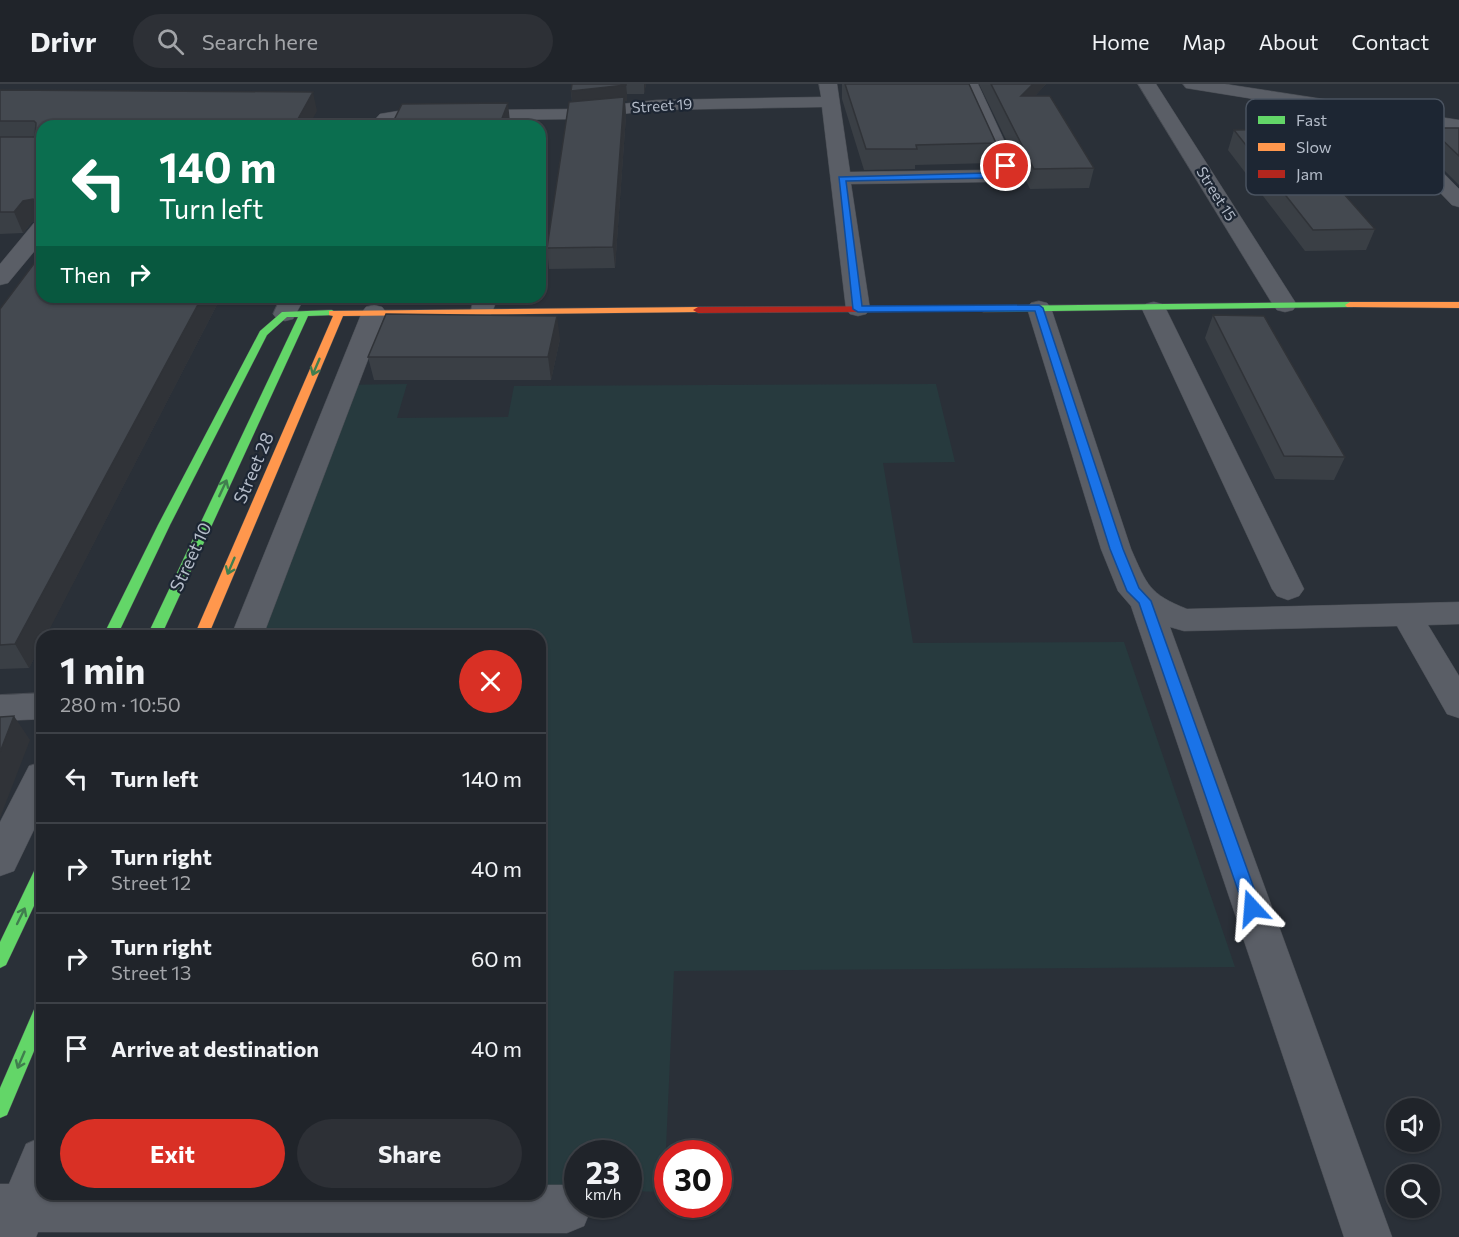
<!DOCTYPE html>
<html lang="en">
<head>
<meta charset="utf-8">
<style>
  :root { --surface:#20242a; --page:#2d3036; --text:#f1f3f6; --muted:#a2a4a8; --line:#3d4147; --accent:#d93025 }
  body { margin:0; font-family:Commissioner,sans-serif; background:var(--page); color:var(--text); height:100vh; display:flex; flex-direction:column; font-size:22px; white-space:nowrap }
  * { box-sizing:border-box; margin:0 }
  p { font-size:20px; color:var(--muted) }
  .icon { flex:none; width:33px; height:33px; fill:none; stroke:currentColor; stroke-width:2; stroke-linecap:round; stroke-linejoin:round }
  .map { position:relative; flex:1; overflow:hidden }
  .sheet { position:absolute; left:36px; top:546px; width:510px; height:570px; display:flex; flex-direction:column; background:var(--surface); border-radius:18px; box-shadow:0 2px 4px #0004,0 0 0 2px var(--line) }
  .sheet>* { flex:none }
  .hud { position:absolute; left:36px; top:36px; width:510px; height:183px; border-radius:18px; box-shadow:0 2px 4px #0004,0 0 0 2px var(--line); background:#0b6e4f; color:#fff; overflow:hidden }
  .controls { position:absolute; left:1386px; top:1014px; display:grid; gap:12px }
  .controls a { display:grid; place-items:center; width:54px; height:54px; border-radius:50%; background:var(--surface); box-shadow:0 2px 4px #0004,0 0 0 2px var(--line); font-size:30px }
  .speed { position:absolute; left:564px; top:1056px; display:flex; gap:12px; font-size:30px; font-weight:700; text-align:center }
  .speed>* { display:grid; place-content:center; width:78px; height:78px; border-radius:50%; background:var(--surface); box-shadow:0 2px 4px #0004,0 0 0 2px var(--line); line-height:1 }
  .speed small { font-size:15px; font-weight:400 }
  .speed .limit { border:9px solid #d22; background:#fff; color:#111 }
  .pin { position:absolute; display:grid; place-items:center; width:51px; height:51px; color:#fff; margin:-26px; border:3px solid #fff; border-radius:50%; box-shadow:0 2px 6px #0007 }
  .me { position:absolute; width:66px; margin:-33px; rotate:341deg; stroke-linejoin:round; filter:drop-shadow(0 0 4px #0008) }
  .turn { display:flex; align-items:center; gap:21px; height:126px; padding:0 24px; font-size:27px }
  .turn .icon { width:78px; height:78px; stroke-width:2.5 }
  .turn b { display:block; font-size:42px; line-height:51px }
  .then { display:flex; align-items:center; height:57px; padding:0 24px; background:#0003; gap:12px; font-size:22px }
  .round { display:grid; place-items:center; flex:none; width:63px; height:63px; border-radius:32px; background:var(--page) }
  .headline { display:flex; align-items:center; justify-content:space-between; height:102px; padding:0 24px }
  h1 { font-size:36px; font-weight:700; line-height:45px }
  .primary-button { display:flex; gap:12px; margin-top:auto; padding:12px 24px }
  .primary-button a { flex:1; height:69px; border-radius:36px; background:var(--accent); color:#fff; font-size:24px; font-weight:700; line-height:69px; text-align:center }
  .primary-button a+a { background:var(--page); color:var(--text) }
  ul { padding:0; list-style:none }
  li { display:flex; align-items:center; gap:18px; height:90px; padding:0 24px; border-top:2px solid var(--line) }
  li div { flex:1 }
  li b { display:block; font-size:22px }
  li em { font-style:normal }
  header { display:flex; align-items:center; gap:36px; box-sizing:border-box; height:84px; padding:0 30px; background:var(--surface); border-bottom:2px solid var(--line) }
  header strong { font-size:28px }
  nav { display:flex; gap:33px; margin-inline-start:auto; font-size:21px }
  .search { width:420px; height:54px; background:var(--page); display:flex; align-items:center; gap:15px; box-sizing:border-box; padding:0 21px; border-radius:33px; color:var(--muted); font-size:22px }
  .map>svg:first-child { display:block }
  .green { fill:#273a3e }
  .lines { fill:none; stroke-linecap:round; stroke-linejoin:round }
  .street-casing { stroke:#484c53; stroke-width:1 }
  .fast-casing { stroke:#484c53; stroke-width:1 }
  .slow-casing { stroke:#484c53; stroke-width:1 }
  .jam-casing { stroke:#484c53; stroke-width:1 }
  .street { fill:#5a5e66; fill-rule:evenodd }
  .fast { fill:#63d668; fill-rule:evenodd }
  .slow { fill:#ff974d; fill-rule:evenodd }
  .jam { fill:#b3261e; fill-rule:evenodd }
  .wall { fill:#3a3f45 }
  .shaded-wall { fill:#303338 }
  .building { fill:#444950; stroke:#303338; stroke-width:1.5 }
  .oneway { stroke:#407e4e }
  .route { fill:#1a73e8; stroke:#114b97; stroke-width:1.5 }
  .labels { text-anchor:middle; stroke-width:4.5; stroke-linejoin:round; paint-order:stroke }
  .far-street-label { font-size:15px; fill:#b4bcc9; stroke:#1d2633 }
  .street-label { font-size:18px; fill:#b4bcc9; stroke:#1d2633 }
  .key { fill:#1d2633; stroke:#4a5360; stroke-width:1.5 }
  .key-label { font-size:16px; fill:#b4bcc9 }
</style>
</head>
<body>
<header>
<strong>Drivr</strong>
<div class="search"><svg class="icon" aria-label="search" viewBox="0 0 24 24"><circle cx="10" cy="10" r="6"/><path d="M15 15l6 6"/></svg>Search here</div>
<nav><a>Home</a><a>Map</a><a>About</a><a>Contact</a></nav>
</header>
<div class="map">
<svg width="1459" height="1153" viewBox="0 0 1459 1153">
  <rect width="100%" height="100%" fill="#2a3038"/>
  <path class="green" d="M407 300 397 334 508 333 514 302 936 300 955 378 883 379 913 559 1124 558 1235 883 674 887 664 1108 629 1107 628 1070H578L577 1106 540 1104V552H236L335 301Z"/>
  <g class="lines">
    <g class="street-casing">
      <path id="street" d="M819 0H837L850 88 987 86 996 82 960 0H978L1016 82 1009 92 988 98 851 100 870 225 866 230 858 232 850 230 846 225 822 23 657 26 578 35 398 37 388 42H369L380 30 398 27 578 25 657 16 821 13Z
        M1138 0H1156L1297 221 1293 226 1285 228 1277 226 1273 221Z
        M1183 0H1225L1459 36V48L1192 5 1186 4Z
        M1407 57 1414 59 1459 105V123L1452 121 1400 67 1397 63 1400 59Z
        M42 138V158L8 199 0 201V180L34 139Z
        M281 213H305L293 235 285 237 277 235 273 230Z
        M474 213H498L491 231 483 233 475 231 471 226Z
        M1039 217 1047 219 1051 224 1131 465C1147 501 1149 510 1187 525L1459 518V540L1428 541 1459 592V634L1447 630 1397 542 1184 547 1170 543 1392 1153H1344L1131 522 1118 507 1101 465 1027 224 1031 219Z
        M1154 218 1162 220 1166 225 1304 505 1299 512 1288 516 1277 512 1272 505 1142 225 1146 220Z
        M374 221 382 223 386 228 263 552H231L362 228 366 223Z
        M42 609V635L0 637V611Z
        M42 678V729L14 787 0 792V738L29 682Z
        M42 1053V1110H540V1101H567L578 1105V1120H589L591 1125 584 1142 567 1149 38 1148 36 1153H0V1100H9L26 1060Z"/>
    </g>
    <g class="fast-casing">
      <path id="fast" d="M1350 218 1355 221 1353 223 983 228 978 225 983 222Z
        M332 226 337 229 335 231 308 232 161 552H147L298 233H287L267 251 170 441 117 552H103L158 441 260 247 282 228Z
        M42 781V805L6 881 0 884V858L36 783Z
        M42 919V948L7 1031 0 1034V1004L36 921Z"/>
    </g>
    <g class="slow-casing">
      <path id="slow" d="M1350 218H1459V224L1347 223 1345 221Z
        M698 223 701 224V228L343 232 208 552H194L333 232 329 231V227Z"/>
    </g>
    <g class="jam-casing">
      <path id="jam" d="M983 222 988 225 986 227 698 229 693 226 698 223Z"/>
    </g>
    <use href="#street" class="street"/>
    <use href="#fast" class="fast"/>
    <use href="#slow" class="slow"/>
    <use href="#jam" class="jam"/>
  </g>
  <path class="wall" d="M572 0H646L644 10H627V17H625L626 32 615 184 549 185 547 164 572 18 571 7Z
    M842 0H969L996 59 992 79 915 81V85L864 86 842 15Z
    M979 0H1046L1035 12 1094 84 1089 104 1030 105Z
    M0 6 317 27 42 42V142L39 136 32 138 23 149 0 150Z
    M1430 44H1459V101L1422 64Z
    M1234 46 1442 85 1433 105 1339 104 1375 145 1366 166 1305 167 1228 66Z
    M42 213H221L29 584 0 585V225Z
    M1213 231 1345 373 1334 396 1275 395 1205 254Z
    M560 255 551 296H374L368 273Z"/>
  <path class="shaded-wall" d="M626 0 627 10V17H625L626 32 615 184 613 163 573 23 571 7Z
    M644 0H646L644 10Z
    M1033 0H1046L1018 31 1021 12Z
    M313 8 317 27 309 42H294Z
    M508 19 510 38 509 42H499Z
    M33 115 38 126H35L39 136 32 138 23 149 14 128 23 117Z
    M202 213H221L46 552H42V560L29 584 15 560Z
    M557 232 560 255 551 296 548 273Z
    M14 632 30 656 0 734V668Z"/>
  <path class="building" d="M572 0H626V1L571 7Z
    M845 0H969L996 59 916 61 917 65H866Z
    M991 0H1033L1021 12H1050L1094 84 1034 85Z
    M0 6 313 8 294 42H42V126H35V117L33 115 23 117 14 128H0V53H35L36 39 34 37H0Z
    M624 13 613 163 547 164 569 18Z
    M508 19 499 42H391L402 20Z
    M1401 44 1442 85 1325 84 1340 101H1336L1375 145 1313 146 1234 46Z
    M1430 44H1459V72Z
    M42 169V213H202L15 560 0 561V225Z
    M386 230 557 232 548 273H368Z
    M1213 231 1264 232 1345 373 1284 372Z
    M14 632 0 668V633Z"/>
  <defs><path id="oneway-shaft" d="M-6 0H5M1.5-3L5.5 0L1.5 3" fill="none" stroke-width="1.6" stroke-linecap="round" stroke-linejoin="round" transform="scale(1.5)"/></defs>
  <g class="oneway">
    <use href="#oneway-shaft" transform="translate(316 283) rotate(113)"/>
    <use href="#oneway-shaft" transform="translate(223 404) rotate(-65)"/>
    <use href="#oneway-shaft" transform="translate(231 482) rotate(113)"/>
    <use href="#oneway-shaft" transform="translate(21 832) rotate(-64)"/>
    <use href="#oneway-shaft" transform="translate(21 976) rotate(113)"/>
  </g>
  <path class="route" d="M1003 80 1010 82 1005 90 988 94 846 97 862 222 1039 221 1043 224 1123 465 1139 504 1151 517 1261 824 1258 829 1252 831 1247 829 1244 824 1139 519 1127 507 1110 465 1035 227 858 228 853 225 839 93 988 89 999 87Z"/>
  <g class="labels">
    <g class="far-street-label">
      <text transform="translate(662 22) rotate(-4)" y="5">Street 19</text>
      <text transform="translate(1216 110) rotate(58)" y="5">Street 15</text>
    </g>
    <g class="street-label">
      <text transform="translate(254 384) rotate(-67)" y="6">Street 28</text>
      <text transform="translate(191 473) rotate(-65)" y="6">Street 10</text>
    </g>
  </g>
  <rect x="1246" y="15" width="198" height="96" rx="9" class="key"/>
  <rect x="1258" y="32" width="27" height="8" fill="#63d668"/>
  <rect x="1258" y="59" width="27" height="8" fill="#ff974d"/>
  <rect x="1258" y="86" width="27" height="8" fill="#b3261e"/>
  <g class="key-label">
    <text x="1296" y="42">Fast</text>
    <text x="1296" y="69">Slow</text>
    <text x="1296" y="96">Jam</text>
  </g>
</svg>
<div class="controls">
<a><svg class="icon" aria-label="sound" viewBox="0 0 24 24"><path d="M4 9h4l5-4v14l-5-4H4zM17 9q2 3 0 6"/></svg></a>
<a><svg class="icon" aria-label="search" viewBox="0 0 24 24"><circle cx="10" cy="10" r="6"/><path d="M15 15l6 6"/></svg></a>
</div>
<div class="speed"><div>23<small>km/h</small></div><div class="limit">30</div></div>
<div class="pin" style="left:1006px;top:82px;background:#d93025"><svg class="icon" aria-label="arrive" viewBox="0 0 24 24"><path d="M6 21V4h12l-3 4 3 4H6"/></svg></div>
<svg class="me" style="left:1252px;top:824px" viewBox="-20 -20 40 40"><path d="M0-17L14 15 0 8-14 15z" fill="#1a73e8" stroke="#fff" stroke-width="4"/></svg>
<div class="hud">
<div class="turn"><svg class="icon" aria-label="left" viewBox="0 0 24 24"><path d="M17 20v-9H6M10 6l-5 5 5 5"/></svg><div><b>140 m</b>Turn left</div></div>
<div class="then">Then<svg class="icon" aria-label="right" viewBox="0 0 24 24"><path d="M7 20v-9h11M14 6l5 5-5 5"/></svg></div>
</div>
<section class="sheet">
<div class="headline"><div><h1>1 min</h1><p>280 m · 10:50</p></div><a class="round" style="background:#d93025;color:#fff"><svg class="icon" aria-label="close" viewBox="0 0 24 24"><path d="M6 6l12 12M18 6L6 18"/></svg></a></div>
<ul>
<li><svg class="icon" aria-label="left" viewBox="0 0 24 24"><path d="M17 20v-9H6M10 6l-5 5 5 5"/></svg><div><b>Turn left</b></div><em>140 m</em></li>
<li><svg class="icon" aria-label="right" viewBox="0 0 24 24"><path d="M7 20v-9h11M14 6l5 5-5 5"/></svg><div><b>Turn right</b><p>Street 12</p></div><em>40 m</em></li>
<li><svg class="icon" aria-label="right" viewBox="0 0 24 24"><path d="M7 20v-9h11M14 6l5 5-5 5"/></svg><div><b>Turn right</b><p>Street 13</p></div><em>60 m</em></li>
<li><svg class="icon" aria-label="arrive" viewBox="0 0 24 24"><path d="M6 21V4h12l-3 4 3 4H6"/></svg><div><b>Arrive at destination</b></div><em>40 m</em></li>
</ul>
<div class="primary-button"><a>Exit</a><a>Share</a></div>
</section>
</div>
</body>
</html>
